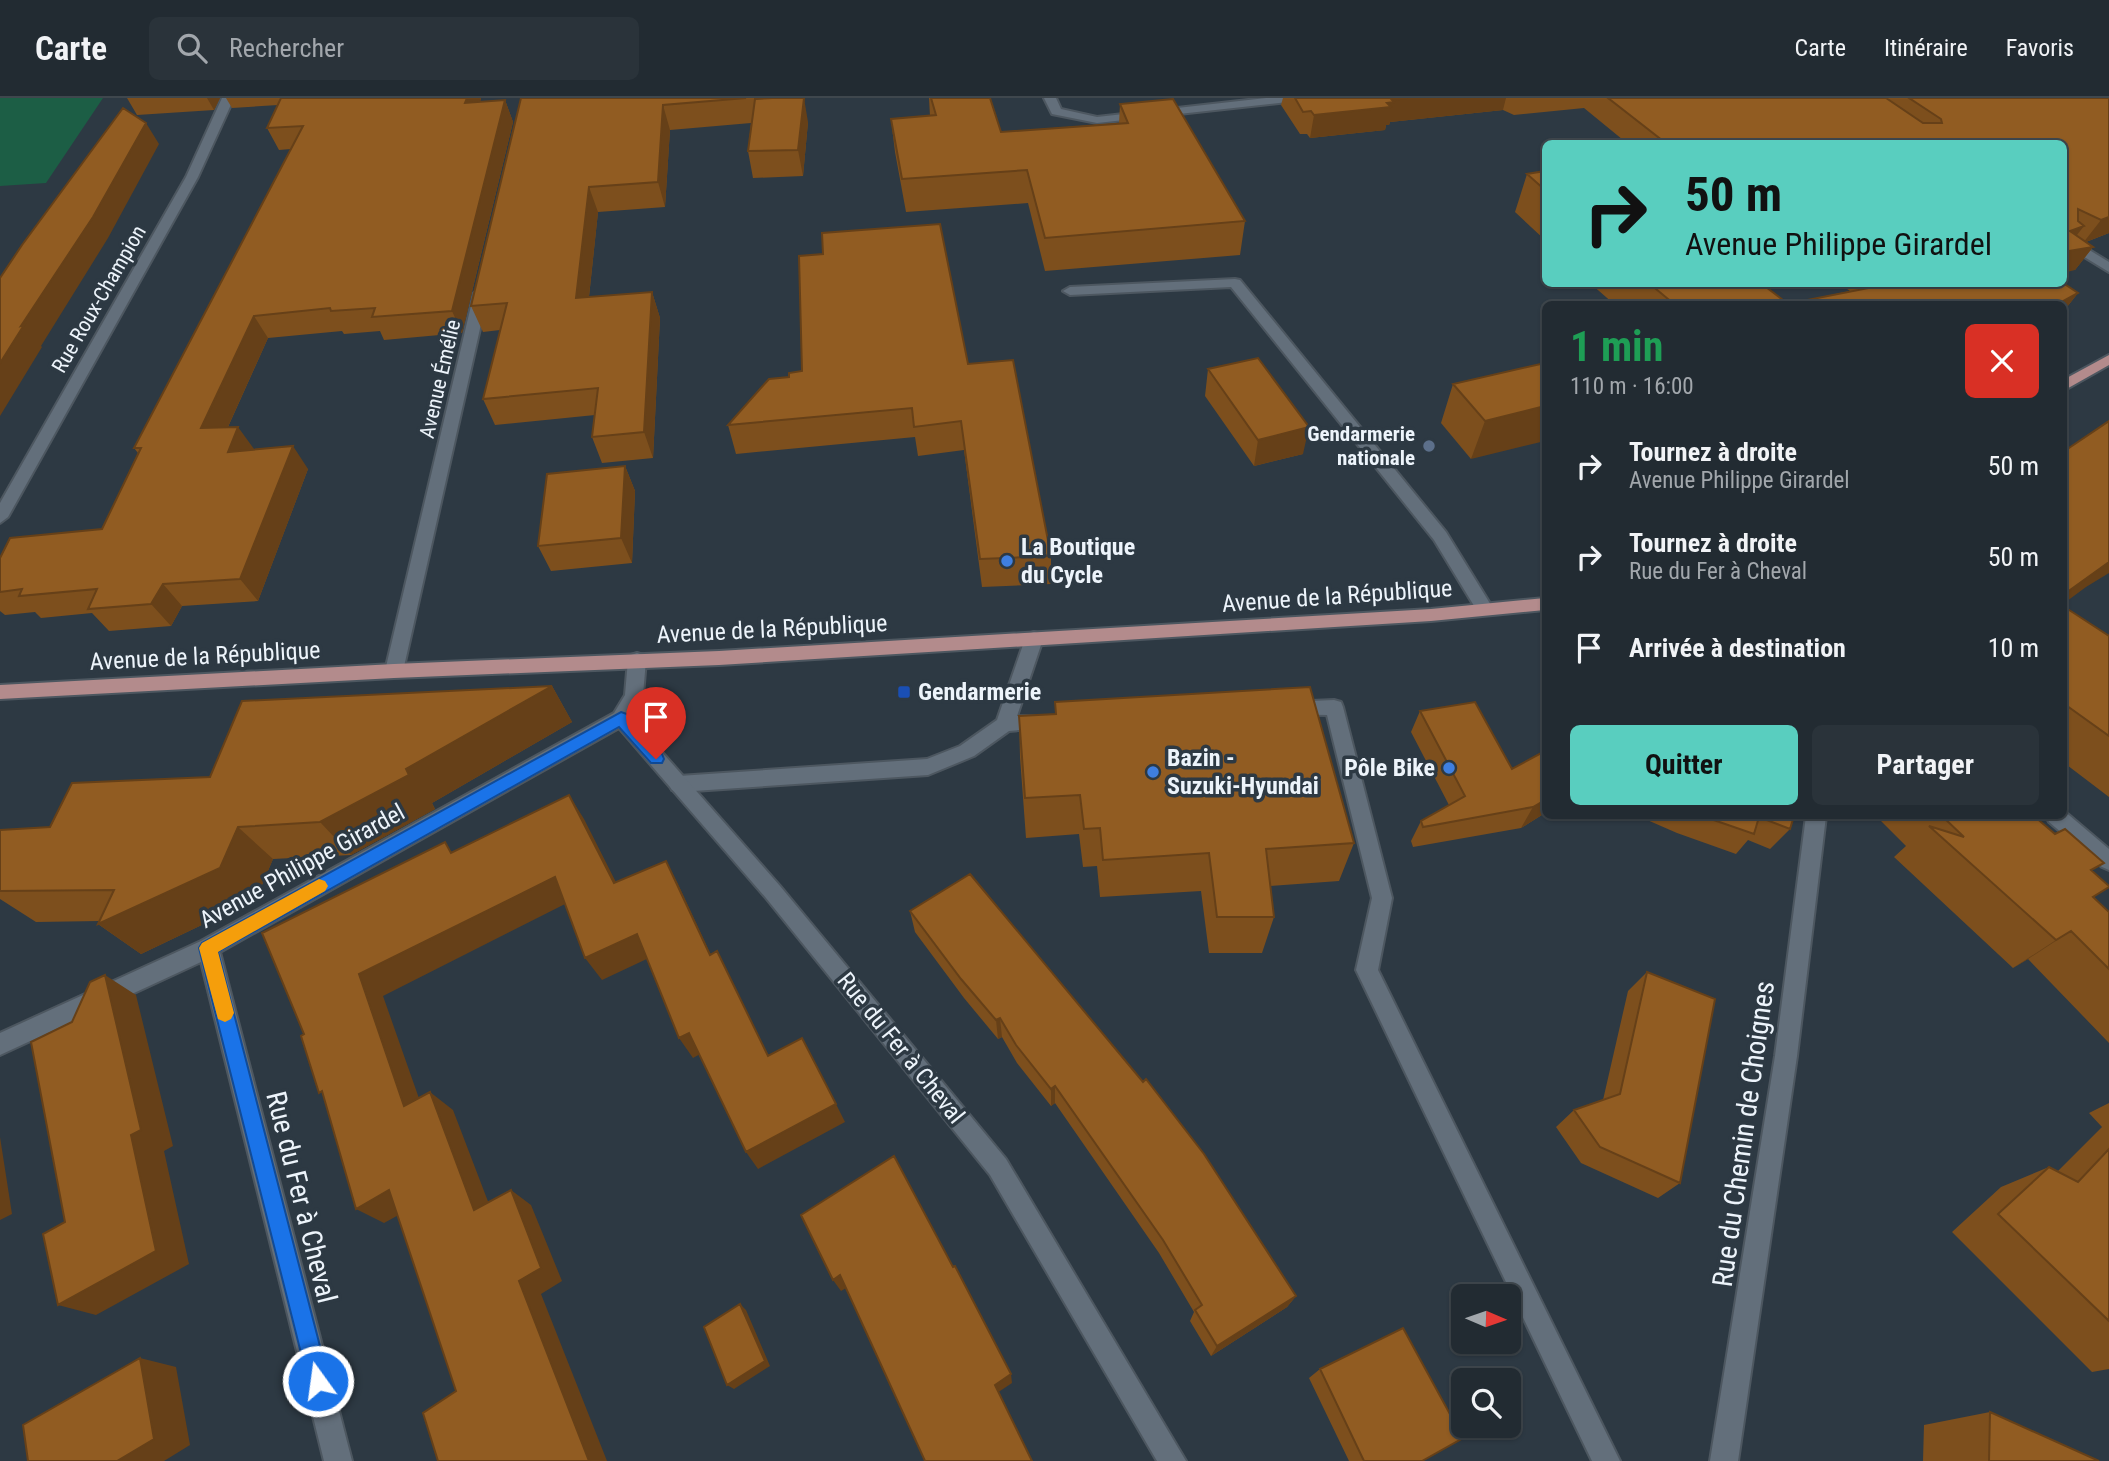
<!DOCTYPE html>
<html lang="fr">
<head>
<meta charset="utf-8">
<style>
  :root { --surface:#222b32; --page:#2a333a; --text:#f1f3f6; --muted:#a2a7ac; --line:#3f474d; --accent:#59cebf }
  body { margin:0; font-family:"Roboto Condensed",sans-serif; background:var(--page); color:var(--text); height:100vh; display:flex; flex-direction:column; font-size:26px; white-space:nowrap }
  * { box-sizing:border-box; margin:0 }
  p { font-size:23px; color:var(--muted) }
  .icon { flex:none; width:38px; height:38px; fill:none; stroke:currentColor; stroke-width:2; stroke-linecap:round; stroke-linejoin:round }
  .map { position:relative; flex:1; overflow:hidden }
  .drawer { position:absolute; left:1542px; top:203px; width:525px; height:518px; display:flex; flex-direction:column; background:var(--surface); border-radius:10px; box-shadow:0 2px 5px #0004,0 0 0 2px var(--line) }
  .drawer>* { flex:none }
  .top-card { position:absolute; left:1542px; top:42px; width:525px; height:147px; border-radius:10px; box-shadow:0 2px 5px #0004,0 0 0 2px var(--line); background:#59cebf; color:#111; overflow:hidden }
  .needle { width:46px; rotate:92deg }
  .tools { position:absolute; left:1451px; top:1186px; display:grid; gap:14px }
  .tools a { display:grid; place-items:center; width:70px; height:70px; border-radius:10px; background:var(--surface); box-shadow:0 2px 5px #0004,0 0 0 2px var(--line); font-size:35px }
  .pin { position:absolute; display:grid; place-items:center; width:60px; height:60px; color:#fff; margin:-72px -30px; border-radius:50% 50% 50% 0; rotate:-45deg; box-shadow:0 0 7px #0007 }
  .pin .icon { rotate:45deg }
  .me { position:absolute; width:77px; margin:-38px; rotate:346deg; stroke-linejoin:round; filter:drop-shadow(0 0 5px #0008) }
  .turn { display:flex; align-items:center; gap:24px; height:147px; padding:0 28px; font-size:32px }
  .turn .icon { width:91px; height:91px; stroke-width:2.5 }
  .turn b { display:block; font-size:49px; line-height:60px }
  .round { display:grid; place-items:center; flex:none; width:74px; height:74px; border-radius:10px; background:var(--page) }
  .overview { display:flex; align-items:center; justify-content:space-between; height:119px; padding:0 28px }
  h1 { font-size:42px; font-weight:700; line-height:52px; color:#1e9e55 }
  .button { display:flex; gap:14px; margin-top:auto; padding:14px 28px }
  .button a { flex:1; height:80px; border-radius:10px; background:var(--accent); color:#111; font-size:28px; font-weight:700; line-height:80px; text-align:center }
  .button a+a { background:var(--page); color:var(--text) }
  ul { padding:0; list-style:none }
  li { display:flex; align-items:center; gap:21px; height:91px; padding:0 28px }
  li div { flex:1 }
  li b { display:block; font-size:26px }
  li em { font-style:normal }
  header { display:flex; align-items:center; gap:42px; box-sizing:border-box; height:98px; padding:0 35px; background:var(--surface); border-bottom:2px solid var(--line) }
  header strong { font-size:33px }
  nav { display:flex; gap:38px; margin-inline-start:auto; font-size:24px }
  .search { width:490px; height:63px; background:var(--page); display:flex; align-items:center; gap:18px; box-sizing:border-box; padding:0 24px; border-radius:10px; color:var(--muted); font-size:26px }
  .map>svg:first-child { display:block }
  .green { fill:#1c5e45 }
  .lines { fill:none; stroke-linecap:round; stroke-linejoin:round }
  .service-casing { stroke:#4d5760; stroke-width:4 }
  .minor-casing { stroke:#4d5760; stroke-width:4 }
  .primary-casing { stroke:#4d5760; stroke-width:4 }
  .service { fill:#636f7b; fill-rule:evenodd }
  .minor { fill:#636f7b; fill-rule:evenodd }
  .primary { fill:#b38b8c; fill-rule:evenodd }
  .wall { fill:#7d4f1d }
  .shaded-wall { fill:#664018 }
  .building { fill:#915c22; stroke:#664018; stroke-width:2 }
  .route { fill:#1a73e8; stroke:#114b97; stroke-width:2 }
  .slow { fill:#f59e0b }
  .service-dot { fill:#5c6f8a; stroke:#2d3943; stroke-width:2.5 }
  .shop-dot { fill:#3f7fe0; stroke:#2d3943; stroke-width:2.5 }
  .transit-dot { fill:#1a4fb4; stroke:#2d3943; stroke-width:2.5 }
  .labels { text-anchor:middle; stroke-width:7; stroke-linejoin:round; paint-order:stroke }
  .far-street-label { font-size:21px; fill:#edf4fb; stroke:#2d3943 }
  .far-poi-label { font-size:21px; font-weight:bold; fill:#edf4fb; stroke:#2d3943; text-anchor:end }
  .poi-label { font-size:24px; font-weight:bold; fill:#edf4fb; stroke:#2d3943; text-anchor:start }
  .street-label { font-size:24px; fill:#edf4fb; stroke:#2d3943 }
  .near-street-label { font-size:28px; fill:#edf4fb; stroke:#2d3943 }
</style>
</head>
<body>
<header>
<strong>Carte</strong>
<div class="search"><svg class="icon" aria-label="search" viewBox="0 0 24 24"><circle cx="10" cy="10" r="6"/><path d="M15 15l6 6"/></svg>Rechercher</div>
<nav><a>Carte</a><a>Itinéraire</a><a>Favoris</a></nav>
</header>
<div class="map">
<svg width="2109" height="1363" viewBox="0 0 2109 1363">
  <rect width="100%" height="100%" fill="#2d3943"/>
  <path class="green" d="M0 0H103L46 85 0 88Z"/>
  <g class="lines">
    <g class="service-casing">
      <path id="service" d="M1235 181 1240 182 1446 434 1494 512 1491 516H1479L1434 442 1231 189 1070 197 1063 193 1070 189Z
        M1034 534 1040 536 1043 541 1017 618 1053 619 1055 624 1053 629 1009 633 974 658 928 677 679 694 672 692 669 686 672 680 679 678 927 661 960 648 997 622 1025 541 1028 536Z
        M1334 602 1341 604 1343 609 1392 800 1378 872 1620 1363H1592L1356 872 1372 800 1327 617 1282 616 1280 611 1282 606 1289 604Z"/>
    </g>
    <g class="minor-casing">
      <path id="minor" d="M222 0H234L198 79 8 419 0 425V405L186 79Z
        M1044 0H1056L1061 11 1097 19 1266 0H1303L1297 3 1097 25 1052 16Z
        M2063 136 2109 164V174L2063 146Z
        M481 191 488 195 403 573 400 578H388L385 573 474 195Z
        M637 555 643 557 646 562 643 597 631 619 780 788 1006 1061 1186 1363H1157L990 1077 766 800 619 630 220 854 352 1363H324L201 864 0 957V935L201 843 614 615 625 597 628 562 631 557Z
        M2063 712 2109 751V772L2102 769 2049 724 2046 718H2063Z
        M1806 718H1826L1797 958 1738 1363H1710L1775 958Z"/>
    </g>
    <g class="primary-casing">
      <path id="primary" d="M2109 257V267L2063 293V282Z
        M1545 500V512L1431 523 719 567 394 580 0 601V587L394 566 719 553 1431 511Z"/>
    </g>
    <use href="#service" class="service"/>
    <use href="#minor" class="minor"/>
    <use href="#primary" class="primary"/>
  </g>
  <path class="wall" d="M127 0H220L214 12 137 17Z
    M226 0H481L480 4 505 2 513 24 462 235 384 242 380 233 344 236 342 233 268 240 228 329 254 352 308 371 258 503 182 508 171 528 109 533 92 515 41 520 35 514 5 517 0 513V460L102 431 138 355 134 350 291 51 279 52 267 30 278 7 232 10Z
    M521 0H758L808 24 803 78 753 80 748 53 751 25 670 32 665 109 598 114 589 199 652 194 660 220 653 360 602 365 592 339 595 317 495 327 483 301 500 232 483 234 471 208Z
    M929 0H990L1001 34 1119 25 1120 6 1245 123 1240 157 1045 173 1028 105 906 114 895 54 891 21 930 18Z
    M1283 0H2109V135L2086 144 2093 149 2075 172 2063 46H1628L1584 10 1514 17 1503 12 1390 24 1389 27H1386L1385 32 1310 40 1307 36H1300L1281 7Z
    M1545 73V142L1515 114 1527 76Z
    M2063 185 2078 195 2063 214V206H1614L1591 186H1762L1787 206 1850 193 1840 186Z
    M1545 265 1471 361 1441 325 1453 286Z
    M968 266 1051 458V486L982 489 964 352 918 358 915 339 736 356 728 327Z
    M1208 271 1303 356 1254 368 1205 298Z
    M625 368 635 393 632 465 551 473 538 448Z
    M2063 508 2109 538V699L2063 664Z
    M552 588 572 624 432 705 435 711 351 757 273 761 256 801 141 856 98 826 100 823 36 824 0 801V732L50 729 210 679Z
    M1420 613 1512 671 1545 653V715L1521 730 1413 749 1411 743 1421 723 1449 707 1411 634Z
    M1019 618 1354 745 1339 783 1270 788 1274 819 1262 855H1209L1201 793 1100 799 1097 768 1083 769 1079 736 1026 740 1020 659Z
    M1638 718H1794L1790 731 1770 751 1748 742 1736 756 1677 735Z
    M1876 718H2034L2093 773 2094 799 2109 814V945L2028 861 2013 870 1894 759 1906 748Z
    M910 813 1296 1198 1287 1209 1211 1258 1190 1223 1194 1214 1159 1155 1055 1005 1051 1008 1017 965 1002 939 998 941 964 900 915 834Z
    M1647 874 1680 1085 1658 1100 1581 1065 1556 1029 1574 1012 1603 1002 1628 893Z
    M2109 1005V1271L2092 1274 1952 1134 2001 1089 2049 1069 2058 1073 2102 1029 2089 1015Z
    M1320 1271 1422 1363H1349L1309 1280Z
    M1990 1314 2099 1363H1923L1924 1327Z"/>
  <path class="shaded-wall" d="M207 0H220L214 12Z
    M467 0H481L474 27 465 5Z
    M804 0 808 24 803 78 798 52Z
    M1407 0H1506L1503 12 1390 24 1389 27H1386L1385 32 1310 40 1314 17 1387 5 1392 2Z
    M505 2 513 24 462 235 452 213Z
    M663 7 670 32 665 109 658 84Z
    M146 25 159 46 108 140 41 248 42 249 0 318V265L21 228Z
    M589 89 598 114 586 226 576 200Z
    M2109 119V135L2083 145 2101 122Z
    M2084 128 2066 151 2070 133Z
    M2093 149 2075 172 2063 175V154Z
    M652 194 660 220 653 360 644 334Z
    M2078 195 2063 214V206H2058Z
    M254 218 268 240 217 353 201 330Z
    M1545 308V343L1471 361 1485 323Z
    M238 329 254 351 228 354Z
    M1309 329 1303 356 1254 368 1258 342Z
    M293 348 308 371 258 503 240 481Z
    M625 368 635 393 632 465 621 440Z
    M2109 464V475L2086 489 2063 506V497Z
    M163 486 182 508 171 528 151 506Z
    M552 588 572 624 432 705 435 711 351 757 320 724 406 671Z
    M569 697 584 721 628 808 614 785Z
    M1545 702V715L1521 730 1533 709Z
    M238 729 273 761 256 801 141 856 98 826Z
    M666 763 678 786 721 879 710 857Z
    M555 779 571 803 383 898 428 1026 404 1008 359 876Z
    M2071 833 2028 861 2013 870 2056 842Z
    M637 836 651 859 602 882 585 860Z
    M717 853 728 875 778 978 768 958Z
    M105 877 136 897 173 1048 164 1053 189 1166 96 1217 58 1207 131 1037Z
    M1000 920 1002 939 998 941 996 922Z
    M689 935 702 955 693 960 679 940Z
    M1055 988V1005L1051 1008V991Z
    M430 994 453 1012 497 1127 474 1112Z
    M836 1006 845 1024 758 1071 746 1054Z
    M0 1039 12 1116 0 1122Z
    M389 1092 415 1108 384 1125 356 1111Z
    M511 1092 531 1107 562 1183 541 1196 607 1363H589L519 1183Z
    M840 1177 848 1189 841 1193 833 1182Z
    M1296 1198 1287 1209 1211 1258 1217 1248Z
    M740 1206 746 1212 770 1268 734 1291 727 1287Z
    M140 1260 176 1269 190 1347 164 1363H117Z
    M1011 1276 1012 1285 997 1295 995 1287Z"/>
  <path class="building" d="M281 0H467L465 5 505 2 452 213 372 219 375 210 331 213 330 210 254 218 201 330 238 329 228 354 293 348 240 481 163 486 151 506 88 511 97 491 19 498 22 491 0 494V460L10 440 102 431 141 350H134L303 28 267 30Z
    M521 0H746L663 7 658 84 589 89 576 200 652 194 644 334 592 339 598 290 483 301 507 205 471 208Z
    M772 0H804L798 52 748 53 755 1Z
    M931 0H990L1001 34 1128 25 1120 6 1173 1 1245 123 1045 140 1027 72 902 81 891 21 936 17Z
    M1295 0H1407L1392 2 1394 4 1387 5 1391 9 1314 17 1311 13 1303 14Z
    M1608 0H1886L1923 25H1942L1941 21 1909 0H2109V119L2101 122 2078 111V123L2084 128 2070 133 2093 149 2063 154V46H1667Z
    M123 10 146 25 93 119 21 228 24 227 0 265V180L22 147Z
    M1545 73V92L1527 76Z
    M940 126 968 266 1013 262 1051 458 980 461 961 323 914 329 912 310 728 327 769 281 789 279V275L802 273 799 158 823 156 822 135Z
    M2063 185 2078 195 2058 206H1787L1869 190 1867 188 1878 186Z
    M1650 186H1762L1788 206H1674Z
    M1258 260 1309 329 1258 342 1208 271Z
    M1545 265V308L1485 323 1453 286Z
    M2109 323V464L2063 497V354Z
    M625 368 621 440 538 448 547 376Z
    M2063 508 2109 538V638L2063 605Z
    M552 588 406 671 409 677 320 724 238 729 220 770 98 826 114 792 0 793V732L50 729 72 685 210 679 242 603Z
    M1310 589 1354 745 1266 751 1274 819H1217L1209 755 1103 762 1100 730 1084 731 1080 697 1025 700 1019 618 1056 616 1055 604Z
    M1475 604 1512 671 1545 653V702L1533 709 1423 729 1421 723 1465 698 1420 613Z
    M569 697 614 785 666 763 710 857 717 853 768 958 802 940 836 1006 746 1054 689 935 679 940 637 836 585 860 555 779 359 876 404 1008 430 994 474 1112 511 1092 541 1170 519 1183 589 1363H438L423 1315 456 1293 389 1092 356 1111 322 993 319 995 301 938 304 936 262 835 445 744 451 755Z
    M1702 718H1794L1790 731 1759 719 1754 736Z
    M1942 718H2034L2055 736 2065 731 2104 765 2091 772 2109 788V789L2093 799 2109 814V871L2071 833 2056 842 1929 728 1964 739Z
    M970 776 1143 984 1146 981 1204 1056 1296 1198 1217 1248 1195 1212 1202 1207 1163 1142 1055 988 1051 991 1016 947 1000 920 996 922 961 881 910 813Z
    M1647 874 1715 901 1680 1085 1600 1049 1574 1012 1620 996Z
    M105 877 141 1032 131 1037 156 1153 58 1207 43 1136 65 1124 31 944 72 924 90 884Z
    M2109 1051V1223L1998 1116 2049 1069 2078 1084Z
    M894 1058 953 1169 955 1168 1011 1276 995 1287 1032 1363H925L840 1177 833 1182 801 1117Z
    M740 1206 765 1263 727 1287 704 1229Z
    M1403 1230 1463 1340 1422 1363H1364L1320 1271Z
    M140 1260 154 1341 117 1363H28L23 1327Z
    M1990 1314 2099 1363H1989Z"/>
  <path class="route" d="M621 614 627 616 662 656 664 661 662 665H651L619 629 218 854 329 1283 326 1291 318 1294 310 1291 199 850 202 845Z"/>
  <path class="slow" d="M319 781 325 783 328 788 325 793 218 854 234 915 231 921 225 924 218 921 199 850 202 845Z"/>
  <circle class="service-dot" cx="1429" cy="348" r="7"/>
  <g class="shop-dot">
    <circle cx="1007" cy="463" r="7"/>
    <circle cx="1449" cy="670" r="7"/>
    <circle cx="1153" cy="674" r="7"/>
  </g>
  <rect class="transit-dot" x="897" y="587" width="14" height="14" rx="3.5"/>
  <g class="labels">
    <g class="far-street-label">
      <text transform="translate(99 201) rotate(-60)" y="7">Rue Roux-Champion</text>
      <text transform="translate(440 281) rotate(-77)" y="7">Avenue Émélie</text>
    </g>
    <g class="far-poi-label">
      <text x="1415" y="343">Gendarmerie<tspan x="1415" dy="24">nationale</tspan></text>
    </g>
    <g class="poi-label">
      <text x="1021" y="457">La Boutique<tspan x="1021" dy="28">du Cycle</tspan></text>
      <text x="918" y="602">Gendarmerie</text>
      <text x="1167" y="668">Bazin -<tspan x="1167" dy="28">Suzuki-Hyundai</tspan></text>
      <text x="1435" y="678" text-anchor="end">Pôle Bike</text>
    </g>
    <g class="street-label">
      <text transform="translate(1337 498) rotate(-4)" y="8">Avenue de la République</text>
      <text transform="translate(772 531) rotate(-3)" y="8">Avenue de la République</text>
      <text transform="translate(205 558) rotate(-3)" y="8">Avenue de la République</text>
      <text transform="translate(302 768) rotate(-29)" y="8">Avenue Philippe Girardel</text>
      <text transform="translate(901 950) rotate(51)" y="8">Rue du Fer à Cheval</text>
    </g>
    <g class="near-street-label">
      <text transform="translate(1743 1036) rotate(-82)" y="10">Rue du Chemin de Choignes</text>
      <text transform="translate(302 1099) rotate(76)" y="10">Rue du Fer à Cheval</text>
    </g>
  </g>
</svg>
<div class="tools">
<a><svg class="needle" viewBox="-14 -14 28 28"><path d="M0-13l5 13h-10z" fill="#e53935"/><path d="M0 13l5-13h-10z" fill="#a2a7ac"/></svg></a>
<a><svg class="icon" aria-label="search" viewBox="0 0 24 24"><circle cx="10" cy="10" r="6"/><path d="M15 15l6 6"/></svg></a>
</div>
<div class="pin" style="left:656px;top:661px;background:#d93025"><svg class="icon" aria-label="arrive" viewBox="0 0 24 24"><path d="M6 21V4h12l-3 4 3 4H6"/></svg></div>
<svg class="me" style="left:318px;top:1283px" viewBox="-20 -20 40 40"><circle r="17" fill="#1a73e8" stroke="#fff" stroke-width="3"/><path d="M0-11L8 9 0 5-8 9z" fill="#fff"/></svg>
<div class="top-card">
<div class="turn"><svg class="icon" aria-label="right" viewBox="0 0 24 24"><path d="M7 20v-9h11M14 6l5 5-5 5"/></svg><div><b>50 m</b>Avenue Philippe Girardel</div></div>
</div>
<section class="drawer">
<div class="overview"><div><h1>1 min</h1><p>110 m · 16:00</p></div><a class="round" style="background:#d93025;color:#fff"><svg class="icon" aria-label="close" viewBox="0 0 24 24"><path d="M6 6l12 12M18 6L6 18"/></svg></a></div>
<ul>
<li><svg class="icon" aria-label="right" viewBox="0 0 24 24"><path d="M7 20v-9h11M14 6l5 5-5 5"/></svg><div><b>Tournez à droite</b><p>Avenue Philippe Girardel</p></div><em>50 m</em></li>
<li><svg class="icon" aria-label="right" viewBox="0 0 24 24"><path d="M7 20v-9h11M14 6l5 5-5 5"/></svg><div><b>Tournez à droite</b><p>Rue du Fer à Cheval</p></div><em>50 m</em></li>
<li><svg class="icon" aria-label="arrive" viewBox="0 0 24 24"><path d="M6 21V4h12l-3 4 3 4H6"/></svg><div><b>Arrivée à destination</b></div><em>10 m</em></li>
</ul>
<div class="button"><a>Quitter</a><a>Partager</a></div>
</section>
</div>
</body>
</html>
